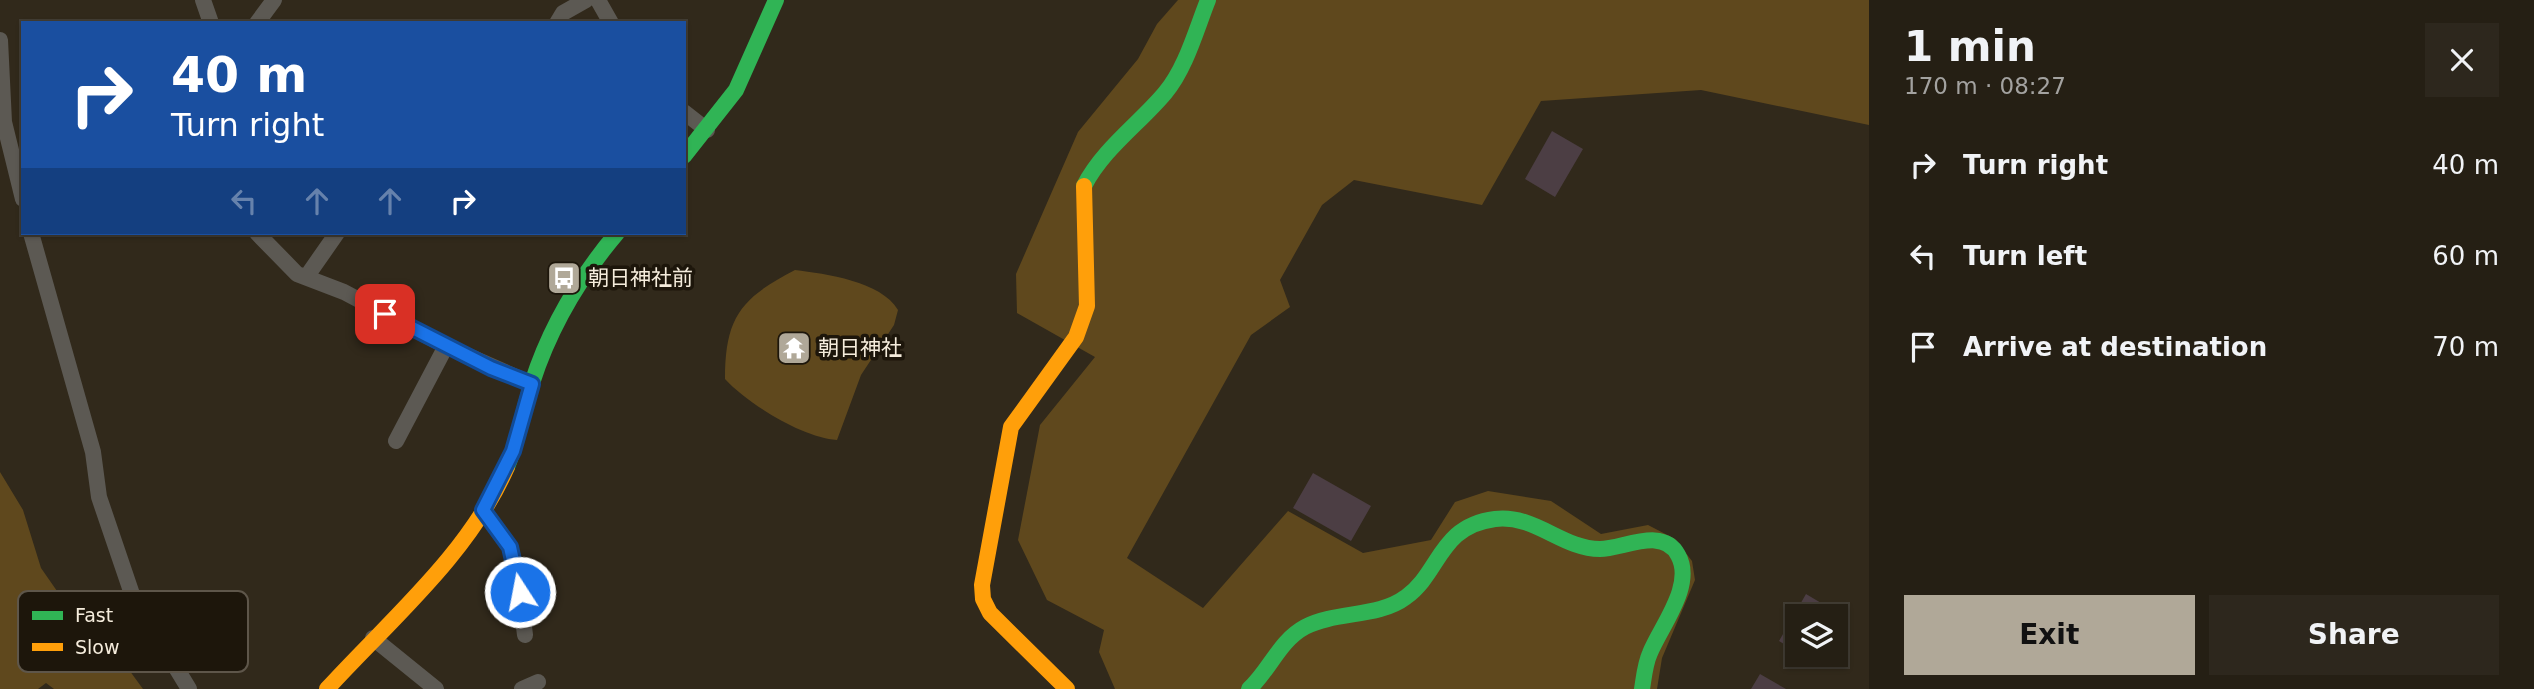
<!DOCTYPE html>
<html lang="en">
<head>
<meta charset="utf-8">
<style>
  :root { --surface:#251f14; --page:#2d271d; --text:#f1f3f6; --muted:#a3a2a0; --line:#423d34; --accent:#b0a898 }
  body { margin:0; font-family:"DejaVu Sans","Noto Sans JP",sans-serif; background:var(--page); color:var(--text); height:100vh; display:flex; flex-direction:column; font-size:26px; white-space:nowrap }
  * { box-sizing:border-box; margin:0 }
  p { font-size:23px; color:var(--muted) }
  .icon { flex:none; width:38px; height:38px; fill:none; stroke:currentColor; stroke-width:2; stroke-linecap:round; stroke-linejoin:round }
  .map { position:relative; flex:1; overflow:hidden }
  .panel { display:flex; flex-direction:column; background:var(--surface); width:665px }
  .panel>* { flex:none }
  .top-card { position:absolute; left:21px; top:21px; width:665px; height:214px; border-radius:0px; box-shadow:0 2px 5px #0004,0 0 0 2px var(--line); background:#1a4fa0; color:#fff; overflow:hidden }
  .buttons { position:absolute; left:1785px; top:604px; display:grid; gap:14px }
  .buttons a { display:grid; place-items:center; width:63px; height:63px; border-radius:0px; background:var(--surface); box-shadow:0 2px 5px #0004,0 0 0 2px var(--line); font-size:35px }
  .pin { position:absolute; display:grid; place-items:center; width:60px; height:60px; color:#fff; margin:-30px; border-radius:14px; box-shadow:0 4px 10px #0006 }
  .me { position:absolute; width:77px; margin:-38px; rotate:349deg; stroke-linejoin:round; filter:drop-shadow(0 0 5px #0008) }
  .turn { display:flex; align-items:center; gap:24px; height:147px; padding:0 35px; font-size:32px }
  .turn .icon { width:91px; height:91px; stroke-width:2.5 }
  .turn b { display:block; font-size:49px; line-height:60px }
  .lanes { display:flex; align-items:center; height:66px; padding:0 35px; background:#0003; justify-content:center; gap:35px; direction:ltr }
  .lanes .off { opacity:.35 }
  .round { display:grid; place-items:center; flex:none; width:74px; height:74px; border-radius:0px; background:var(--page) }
  .overview { display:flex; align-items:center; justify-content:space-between; height:119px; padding:0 35px }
  h1 { font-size:42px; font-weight:700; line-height:52px }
  .button { display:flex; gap:14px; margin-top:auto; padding:14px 35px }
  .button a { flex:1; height:80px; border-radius:0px; background:var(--accent); color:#111; font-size:28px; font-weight:700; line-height:80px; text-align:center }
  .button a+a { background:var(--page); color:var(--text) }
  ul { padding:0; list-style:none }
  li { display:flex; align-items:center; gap:21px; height:91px; padding:0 35px }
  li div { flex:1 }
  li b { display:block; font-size:26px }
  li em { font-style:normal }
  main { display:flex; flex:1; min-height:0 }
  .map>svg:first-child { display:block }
  .green { fill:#5f481d }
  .building { fill:#4c3e44 }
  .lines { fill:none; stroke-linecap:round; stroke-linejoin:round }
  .street { stroke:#5c5953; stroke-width:16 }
  .fast { stroke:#30b455; stroke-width:16 }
  .slow { stroke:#ff9f0a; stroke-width:16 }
  .route-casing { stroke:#114b97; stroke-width:18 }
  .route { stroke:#1a73e8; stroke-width:12 }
  .labels { text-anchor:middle; stroke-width:7; stroke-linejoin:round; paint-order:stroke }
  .poi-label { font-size:21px; fill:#f5ecdc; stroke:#1d160b; text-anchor:start }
  .key { fill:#1d160b; stroke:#5e564a; stroke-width:2 }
  .key-label { font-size:19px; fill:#f5ecdc }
</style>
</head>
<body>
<main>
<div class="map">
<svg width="1869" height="689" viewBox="0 0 1869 689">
  <rect width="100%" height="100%" fill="#31291b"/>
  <path class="green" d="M1178 0H1869V125L1701 90 1541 101 1482 205 1354 180 1322 205 1280 280 1290 307 1251 335 1127 558 1203 608 1288 511 1363 553 1431 540 1455 502 1488 491 1551 501 1601 534 1648 525 1675 539 1692 561 1695 580 1662 658 1657 689H1115L1099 652 1104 630 1047 600 1018 540 1040 425 1095 357 1017 313 1016 274 1078 132 1138 59 1157 24Z
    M795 270C826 274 881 281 898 310L894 325 861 375 837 440C803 438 748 404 725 379 725 317 741 298 795 270Z
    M0 472 23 510 41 568 57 591C38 614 47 620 59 644L88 631 95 633 128 613 133 630 113 648 143 689H54L46 683 38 689H0Z"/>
  <path class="building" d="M1552 131 1583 149 1555 197 1525 179Z
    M1313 473 1371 506 1351 541 1293 508Z
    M1806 594 1843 616H1797V652L1779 641Z
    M1760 674 1786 689H1751Z"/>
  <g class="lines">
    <path class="street" d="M203 0 211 23
      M598 0 611 23
      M257 23 274 0
      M557 23 563 13 586 0
      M0 40 4 122 23 199
      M684 112 707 130
      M31 233 93 452 99 497 133 597 189 689
      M257 233 297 274 344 292 446 346 532 384
      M307 276 337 233
      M396 441 446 346
      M483 510 510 547 517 570 525 635
      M373 638 436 689
      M522 689 538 682"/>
    <path class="fast" d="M684 156 736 90 776 0
      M1084 186C1103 149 1139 124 1165 93 1186 68 1196 30 1208 0
      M507 467C518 440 523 411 532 383 550 327 579 278 617 233
      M1249 689C1270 670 1279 641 1305 627 1336 611 1378 618 1406 597 1440 573 1439 526 1495 519 1535 514 1562 549 1600 549 1623 549 1663 526 1678 555 1695 585 1661 626 1650 653 1645 664 1644 677 1642 689"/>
    <path class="slow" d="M327 689C390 620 469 554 507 467
      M1067 689 990 613 983 599 982 585 1011 427 1076 337 1087 306 1084 186"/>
  </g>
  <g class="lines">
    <g class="route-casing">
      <path id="route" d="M385 314 491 368 532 384 513 451 483 510 510 547 520 592"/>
    </g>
    <use href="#route" class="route"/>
  </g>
  <defs>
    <g id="bus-square" transform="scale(1.75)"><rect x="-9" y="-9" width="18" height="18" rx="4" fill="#b0a898" stroke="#1d160b"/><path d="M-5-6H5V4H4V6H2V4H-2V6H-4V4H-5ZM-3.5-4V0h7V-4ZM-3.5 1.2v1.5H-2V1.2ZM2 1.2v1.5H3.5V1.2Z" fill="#fff"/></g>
    <g id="temple-square" transform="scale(1.75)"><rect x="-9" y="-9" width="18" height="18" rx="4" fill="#b0a898" stroke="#1d160b"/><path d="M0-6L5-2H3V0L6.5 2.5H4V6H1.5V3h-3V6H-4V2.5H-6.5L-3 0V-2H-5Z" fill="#fff"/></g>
  </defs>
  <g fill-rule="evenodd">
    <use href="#bus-square" x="564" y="278"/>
    <use href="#temple-square" x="794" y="348"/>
  </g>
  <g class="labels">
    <g class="poi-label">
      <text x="588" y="285">朝日神社前</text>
      <text x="818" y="355">朝日神社</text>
    </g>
  </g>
  <rect x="18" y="591" width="230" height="81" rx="10" class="key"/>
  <rect x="32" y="611" width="31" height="9" fill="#30b455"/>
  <rect x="32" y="643" width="31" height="8" fill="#ff9f0a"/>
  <g class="key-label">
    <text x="75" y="622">Fast</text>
    <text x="75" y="654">Slow</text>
  </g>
</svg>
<div class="buttons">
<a><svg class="icon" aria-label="layers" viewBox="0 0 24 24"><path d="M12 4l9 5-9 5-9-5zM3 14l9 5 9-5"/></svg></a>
</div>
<div class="pin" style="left:385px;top:314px;background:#d93025"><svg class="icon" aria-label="arrive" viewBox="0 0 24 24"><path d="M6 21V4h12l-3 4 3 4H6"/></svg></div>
<svg class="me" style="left:520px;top:592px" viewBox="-20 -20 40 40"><circle r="17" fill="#1a73e8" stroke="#fff" stroke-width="3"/><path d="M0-11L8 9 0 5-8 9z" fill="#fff"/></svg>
<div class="top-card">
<div class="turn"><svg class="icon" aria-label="right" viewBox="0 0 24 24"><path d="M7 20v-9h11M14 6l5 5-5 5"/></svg><div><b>40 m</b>Turn right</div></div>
<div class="lanes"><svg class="icon off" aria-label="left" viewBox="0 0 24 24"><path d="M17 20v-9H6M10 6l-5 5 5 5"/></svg><svg class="icon off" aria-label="ahead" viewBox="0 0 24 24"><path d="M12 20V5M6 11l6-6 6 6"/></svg><svg class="icon off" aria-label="ahead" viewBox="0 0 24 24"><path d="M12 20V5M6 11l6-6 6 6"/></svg><svg class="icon" aria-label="right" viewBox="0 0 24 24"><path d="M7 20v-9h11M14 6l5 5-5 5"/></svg></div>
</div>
</div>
<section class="panel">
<div class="overview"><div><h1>1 min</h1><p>170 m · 08:27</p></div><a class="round"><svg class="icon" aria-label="close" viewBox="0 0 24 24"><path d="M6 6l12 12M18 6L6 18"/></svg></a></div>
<ul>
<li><svg class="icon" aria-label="right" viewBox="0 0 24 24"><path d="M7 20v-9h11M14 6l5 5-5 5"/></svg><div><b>Turn right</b></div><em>40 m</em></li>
<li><svg class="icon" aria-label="left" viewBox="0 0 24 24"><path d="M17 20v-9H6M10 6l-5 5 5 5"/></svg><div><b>Turn left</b></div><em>60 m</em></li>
<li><svg class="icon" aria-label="arrive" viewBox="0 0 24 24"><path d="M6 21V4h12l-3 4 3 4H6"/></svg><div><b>Arrive at destination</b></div><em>70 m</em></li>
</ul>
<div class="button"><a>Exit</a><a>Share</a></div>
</section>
</main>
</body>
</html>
